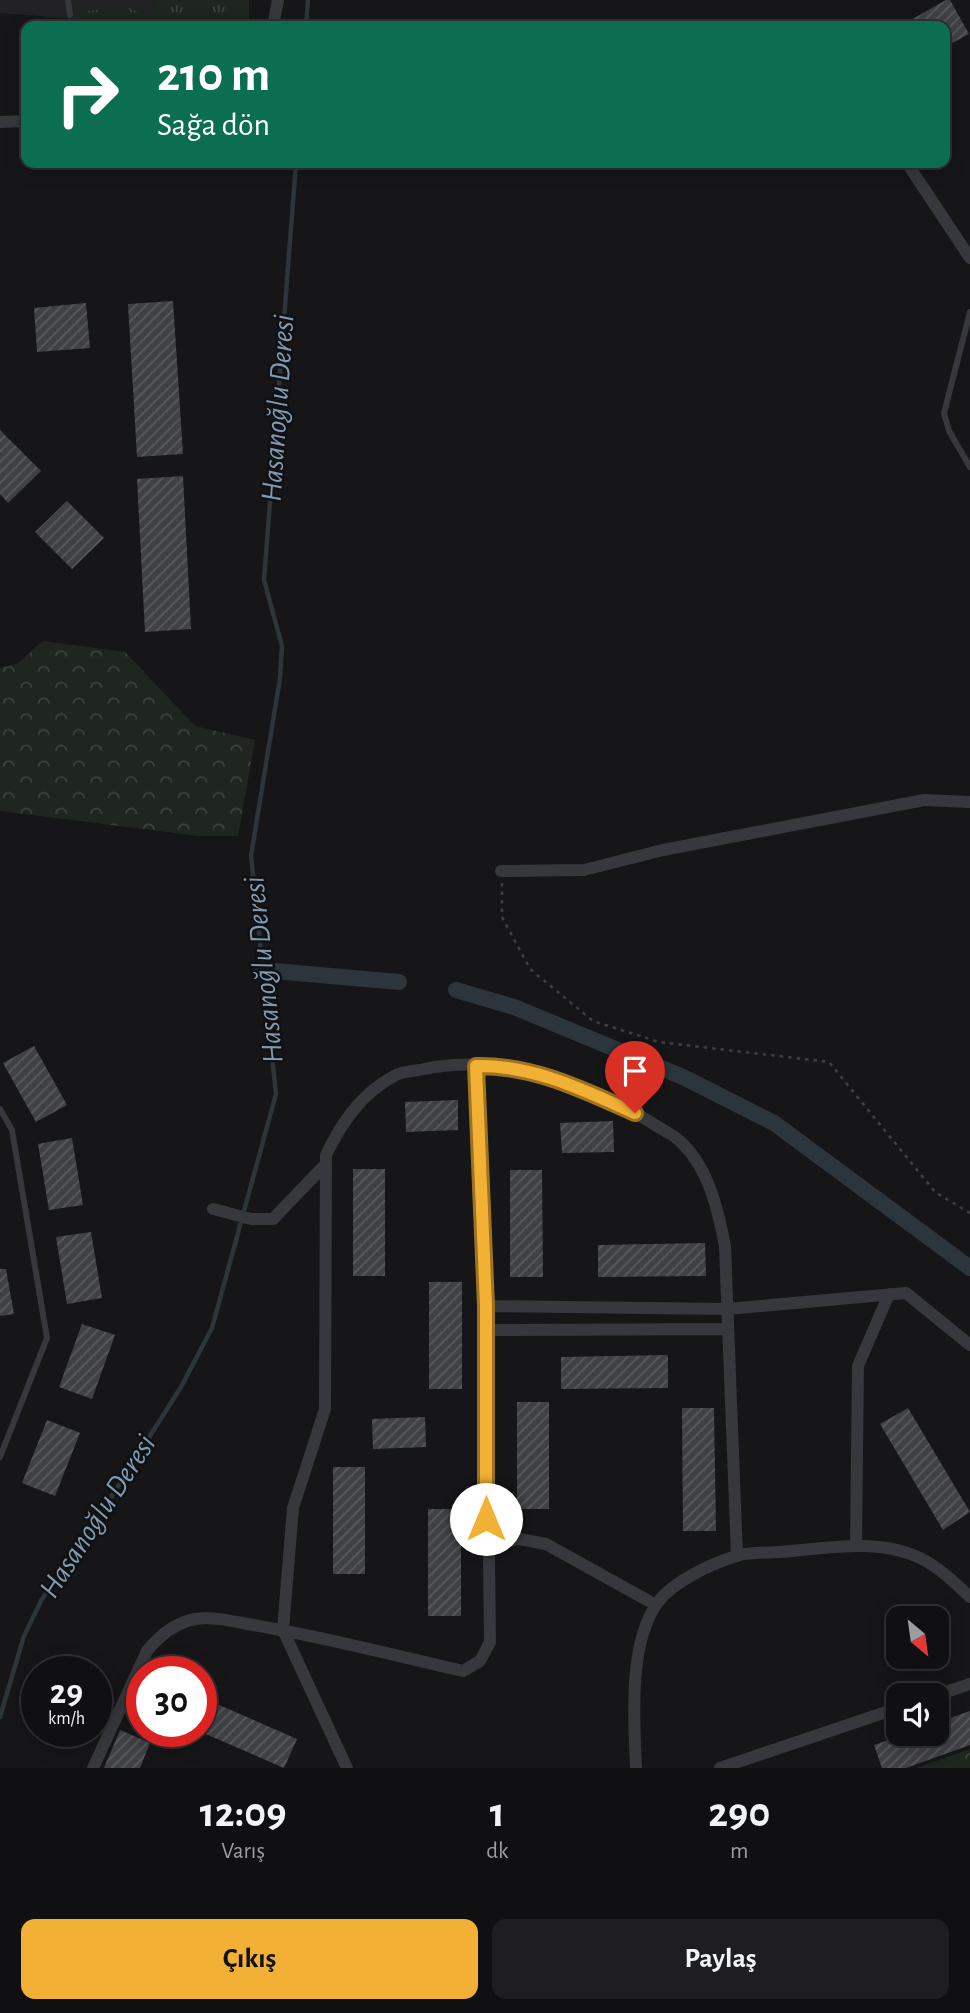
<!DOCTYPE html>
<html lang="tr">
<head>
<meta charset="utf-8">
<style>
  :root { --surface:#101012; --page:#1e1e20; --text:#f1f3f6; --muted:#9c9d9f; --line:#303032; --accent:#f2b134 }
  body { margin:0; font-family:"Alegreya Sans",sans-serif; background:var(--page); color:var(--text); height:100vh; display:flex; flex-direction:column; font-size:26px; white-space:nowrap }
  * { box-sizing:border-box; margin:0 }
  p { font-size:23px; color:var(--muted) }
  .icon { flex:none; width:38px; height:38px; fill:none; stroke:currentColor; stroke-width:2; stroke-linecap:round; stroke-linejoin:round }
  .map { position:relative; height:1768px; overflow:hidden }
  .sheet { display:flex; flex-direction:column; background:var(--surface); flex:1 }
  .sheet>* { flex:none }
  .hud { position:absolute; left:21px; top:21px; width:929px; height:147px; border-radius:14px; box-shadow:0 4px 18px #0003,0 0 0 2px var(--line); background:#0b6e4f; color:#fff; overflow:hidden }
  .needle { width:46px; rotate:151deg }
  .controls { position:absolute; left:886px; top:1606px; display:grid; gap:14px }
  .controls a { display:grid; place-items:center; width:63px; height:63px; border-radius:14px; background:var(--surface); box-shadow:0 4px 18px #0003,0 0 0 2px var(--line); font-size:35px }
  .speed { position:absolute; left:21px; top:1656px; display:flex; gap:14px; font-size:35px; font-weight:700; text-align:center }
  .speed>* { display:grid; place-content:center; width:91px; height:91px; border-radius:50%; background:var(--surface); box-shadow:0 4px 18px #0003,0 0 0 2px var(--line); line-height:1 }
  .speed small { font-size:18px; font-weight:400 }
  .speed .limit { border:10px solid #d22; background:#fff; color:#111 }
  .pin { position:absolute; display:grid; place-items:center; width:60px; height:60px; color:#fff; margin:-72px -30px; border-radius:50% 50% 50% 0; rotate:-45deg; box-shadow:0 0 7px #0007 }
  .pin .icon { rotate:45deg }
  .me { position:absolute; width:77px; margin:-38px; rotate:0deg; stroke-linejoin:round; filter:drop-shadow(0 0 5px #0008) }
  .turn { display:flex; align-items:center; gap:24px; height:147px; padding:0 21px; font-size:32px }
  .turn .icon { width:91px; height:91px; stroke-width:2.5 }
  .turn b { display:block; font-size:49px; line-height:60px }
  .eta { display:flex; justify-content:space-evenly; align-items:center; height:119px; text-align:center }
  .eta b { font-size:42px; font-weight:700; line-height:49px }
  .button { display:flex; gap:14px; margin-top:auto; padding:14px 21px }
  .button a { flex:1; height:80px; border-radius:14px; background:var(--accent); color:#111; font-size:28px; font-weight:700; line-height:80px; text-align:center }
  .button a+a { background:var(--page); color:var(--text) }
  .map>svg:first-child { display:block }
  .built { fill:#222225 }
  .grass { fill:url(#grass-tufts) }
  .forest { fill:url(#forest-crowns) }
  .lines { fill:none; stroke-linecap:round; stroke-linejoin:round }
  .stream { stroke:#2c353c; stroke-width:4.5 }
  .canal { stroke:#2c353c; stroke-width:16 }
  .building { fill:url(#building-hatch) }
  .path { stroke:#3d3f44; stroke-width:2.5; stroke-dasharray:3.5 5; stroke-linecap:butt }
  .service { stroke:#37383d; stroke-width:6 }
  .minor { stroke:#37383d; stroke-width:12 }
  .route-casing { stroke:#9d7322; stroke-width:18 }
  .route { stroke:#f2b134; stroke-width:12 }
  .labels { text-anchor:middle; stroke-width:5; stroke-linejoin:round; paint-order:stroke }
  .water-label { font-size:30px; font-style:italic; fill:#7f9bb3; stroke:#111113 }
</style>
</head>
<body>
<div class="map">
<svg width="970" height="1768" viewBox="0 0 970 1768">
  <defs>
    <pattern id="grass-tufts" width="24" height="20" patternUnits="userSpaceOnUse" patternTransform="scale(1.75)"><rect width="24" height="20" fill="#1e261f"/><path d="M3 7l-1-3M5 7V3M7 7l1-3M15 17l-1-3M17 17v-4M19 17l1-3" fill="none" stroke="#3c433d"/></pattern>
    <pattern id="forest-crowns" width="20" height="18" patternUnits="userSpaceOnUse" patternTransform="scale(1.75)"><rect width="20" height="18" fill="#1e261f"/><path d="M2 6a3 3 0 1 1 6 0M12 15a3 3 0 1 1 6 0" fill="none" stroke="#3c433d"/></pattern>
    <pattern id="building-hatch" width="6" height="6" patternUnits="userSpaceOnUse" patternTransform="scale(1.75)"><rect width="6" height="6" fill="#404145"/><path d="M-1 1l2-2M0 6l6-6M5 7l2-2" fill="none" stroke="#595a5e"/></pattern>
  </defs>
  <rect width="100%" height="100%" fill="#161618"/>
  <path class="built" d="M0 0H249V26H166L0 13Z"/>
  <path class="grass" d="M157 0H249V26H166L40 16 127 7 149 17 158 10Z"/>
  <path class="forest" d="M43 641 125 652 195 726 255 740 238 836H198L0 811V668L18 663Z
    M970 1749V1768H916Z"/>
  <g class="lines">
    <path class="stream" d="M306 26 308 0
      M0 1717 24 1636 42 1599 84 1540 181 1387 212 1328 276 1094 251 856 280 678 282 646 264 580 296 163"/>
    <path class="canal" d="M263 970 399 982
      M456 990 514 1007 683 1077 774 1123 970 1268"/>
  </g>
  <path class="building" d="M946 0H950L969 34 945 47V26H900Z
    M173 301 183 454 137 457 128 304Z
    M86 303 90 348 37 352 34 308Z
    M0 430 41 471 8 503 0 494Z
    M183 476 191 629 145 632 137 479Z
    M67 501 104 538 72 569 35 532Z
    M34 1046 67 1105 36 1122 3 1063Z
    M458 1100V1130L406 1132 405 1102Z
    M613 1121 614 1152 562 1153 560 1123Z
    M72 1138 83 1205 49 1210 38 1144Z
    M353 1169H385V1276H353Z
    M510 1170H542L543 1277H510Z
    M91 1232 102 1298 67 1304 56 1237Z
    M705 1243 706 1276 598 1277V1245Z
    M0 1269H6L14 1314 0 1316Z
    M429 1282H462V1389H429Z
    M82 1324 115 1335 92 1399 59 1387Z
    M668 1355V1388L561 1389V1357Z
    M517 1402H549V1509H517Z
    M682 1408H714L716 1531H683Z
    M908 1408 970 1512 943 1530 880 1424Z
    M425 1417 426 1447 373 1449 372 1419Z
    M47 1420 80 1433 55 1496 22 1483Z
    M333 1467H365V1574H333Z
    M428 1509H461V1616H428Z
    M201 1697 297 1739 284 1768 201 1732Z
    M970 1711V1745L906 1768H882L874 1745 906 1734H936V1723Z
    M120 1730 150 1743 140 1768H104Z"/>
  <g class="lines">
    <path class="path" d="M502 883V917L530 969 593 1021 659 1042 829 1062 935 1192 970 1213"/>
    <path class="service" d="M68 0 70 15
      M970 312 944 413 949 431 970 467
      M0 1109 12 1130 47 1338 0 1457"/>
    <path class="minor" d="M273 26 278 0
      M0 122 26 121
      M907 163 970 258
      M501 871 584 870 663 850 924 800 970 802
      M213 1209 251 1219H273L324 1166
      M486 1306 727 1309 906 1293 970 1345
      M486 1330 728 1329
      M486 1546 519 1539 546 1544 656 1605
      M856 1546 858 1366 889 1294
      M934 1696 970 1684
      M93 1768 147 1651C159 1636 175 1623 195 1619 214 1616 235 1622 253 1625 324 1637 393 1655 463 1671L480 1661 490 1642 486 1306 476 1066
      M347 1768 283 1630 293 1508 325 1409 326 1155C342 1122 361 1094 394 1076 402 1071 415 1071 424 1069 503 1053 586 1082 652 1123 662 1130 675 1135 683 1144 709 1170 718 1210 725 1246L737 1556
      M636 1768C634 1719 628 1643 658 1602 674 1581 711 1564 736 1556 748 1552 765 1553 778 1552 823 1549 878 1537 920 1558 939 1567 955 1583 970 1597
      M720 1768 898 1708"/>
  </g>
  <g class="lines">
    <g class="route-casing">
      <path id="route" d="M486 1519V1306L476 1066C534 1065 583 1090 635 1113"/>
    </g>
    <use href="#route" class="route"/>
  </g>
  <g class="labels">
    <g class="water-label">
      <text transform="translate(277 408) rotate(-86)" y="10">Hasanoğlu Deresi</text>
      <text transform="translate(263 970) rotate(-96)" y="10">Hasanoğlu Deresi</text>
      <text transform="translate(97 1516) rotate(-57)" y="10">Hasanoğlu Deresi</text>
    </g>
  </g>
</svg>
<div class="controls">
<a><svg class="needle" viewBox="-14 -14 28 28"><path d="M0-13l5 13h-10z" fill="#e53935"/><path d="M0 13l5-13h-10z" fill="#9c9d9f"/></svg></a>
<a><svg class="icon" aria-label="sound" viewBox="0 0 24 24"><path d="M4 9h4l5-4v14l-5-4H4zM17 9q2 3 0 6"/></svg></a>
</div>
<div class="speed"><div>29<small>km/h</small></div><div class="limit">30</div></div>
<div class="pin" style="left:635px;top:1113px;background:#d93025"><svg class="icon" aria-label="arrive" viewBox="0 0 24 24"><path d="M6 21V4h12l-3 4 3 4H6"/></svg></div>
<svg class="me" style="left:486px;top:1519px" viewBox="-20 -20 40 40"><circle r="19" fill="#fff"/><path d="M0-13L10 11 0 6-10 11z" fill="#f2b134"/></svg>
<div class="hud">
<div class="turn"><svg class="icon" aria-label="right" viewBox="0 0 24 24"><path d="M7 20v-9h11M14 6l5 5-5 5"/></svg><div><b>210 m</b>Sağa dön</div></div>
</div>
</div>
<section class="sheet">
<div class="eta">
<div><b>12:09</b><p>Varış</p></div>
<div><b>1</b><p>dk</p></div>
<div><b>290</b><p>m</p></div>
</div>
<div class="button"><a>Çıkış</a><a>Paylaş</a></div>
</section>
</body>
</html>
